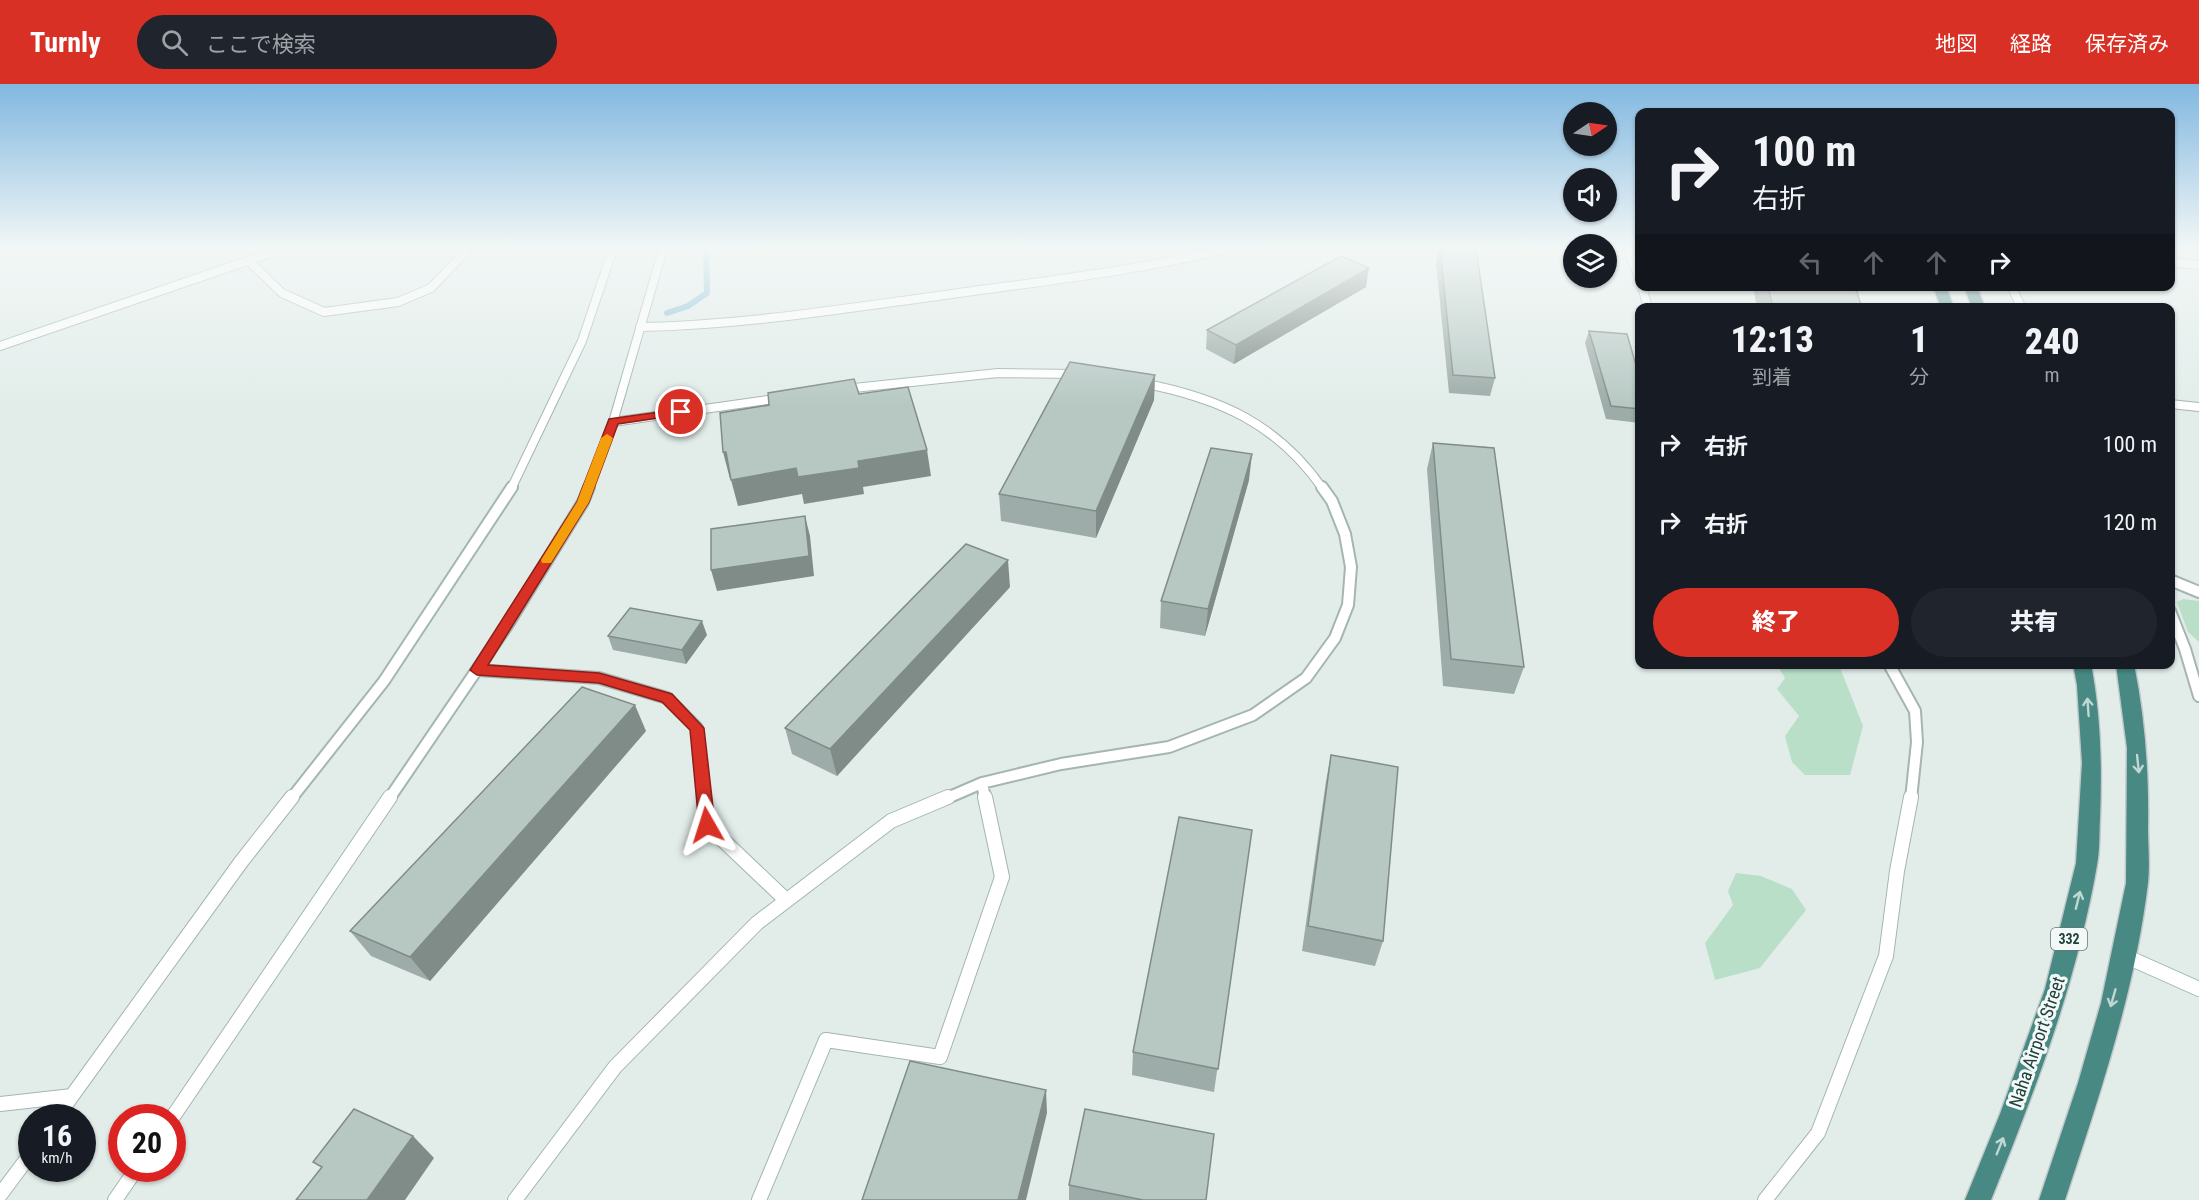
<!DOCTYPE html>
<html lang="ja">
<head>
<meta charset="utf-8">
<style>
  :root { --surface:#171b24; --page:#20242c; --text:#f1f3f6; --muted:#9ea1a6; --accent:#d93025 }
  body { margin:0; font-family:"Roboto Condensed","Noto Sans JP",sans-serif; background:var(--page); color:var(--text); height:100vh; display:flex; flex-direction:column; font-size:22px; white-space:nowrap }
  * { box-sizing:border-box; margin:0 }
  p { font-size:20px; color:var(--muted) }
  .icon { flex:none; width:33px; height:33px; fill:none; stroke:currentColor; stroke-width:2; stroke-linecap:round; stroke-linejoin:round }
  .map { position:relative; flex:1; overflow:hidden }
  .drawer { position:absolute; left:1635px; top:219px; width:540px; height:366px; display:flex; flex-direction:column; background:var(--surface); border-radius:12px; box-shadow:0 2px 4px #0004 }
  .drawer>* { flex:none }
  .hud { position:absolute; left:1635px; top:24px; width:540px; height:183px; border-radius:12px; box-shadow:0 2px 4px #0004; background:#171b24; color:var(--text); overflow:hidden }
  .needle { width:39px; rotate:77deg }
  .controls { position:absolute; left:1563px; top:18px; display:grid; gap:12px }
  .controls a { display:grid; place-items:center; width:54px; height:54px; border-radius:50%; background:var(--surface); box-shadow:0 2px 4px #0004; font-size:30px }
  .speed { position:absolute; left:18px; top:1020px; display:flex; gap:12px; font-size:30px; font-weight:700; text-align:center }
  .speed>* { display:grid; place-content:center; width:78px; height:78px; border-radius:50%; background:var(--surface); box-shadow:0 2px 4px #0004; line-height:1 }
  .speed small { font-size:15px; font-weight:400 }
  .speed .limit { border:9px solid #d22; background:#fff; color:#111 }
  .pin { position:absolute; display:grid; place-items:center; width:51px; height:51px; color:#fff; margin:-26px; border:3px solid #fff; border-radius:50%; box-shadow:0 2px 6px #0007 }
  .me { position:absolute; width:66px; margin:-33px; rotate:354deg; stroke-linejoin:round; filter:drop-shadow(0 0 4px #0008) }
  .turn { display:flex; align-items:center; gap:21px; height:126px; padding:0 18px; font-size:27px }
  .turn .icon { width:78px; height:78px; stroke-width:2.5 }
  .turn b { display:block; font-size:42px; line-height:51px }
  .lanes { display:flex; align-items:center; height:57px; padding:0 18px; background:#0003; justify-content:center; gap:30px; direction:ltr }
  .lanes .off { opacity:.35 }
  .eta { display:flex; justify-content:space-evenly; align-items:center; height:102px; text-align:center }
  .eta b { font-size:36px; font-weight:800; line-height:42px }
  .button { display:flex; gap:12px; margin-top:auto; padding:12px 18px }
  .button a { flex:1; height:69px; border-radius:36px; background:var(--accent); color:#fff; font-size:24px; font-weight:800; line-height:69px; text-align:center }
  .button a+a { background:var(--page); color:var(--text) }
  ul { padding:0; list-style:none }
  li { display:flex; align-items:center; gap:18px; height:78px; padding:0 18px }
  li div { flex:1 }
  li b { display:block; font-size:22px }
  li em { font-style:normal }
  header { display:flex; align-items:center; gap:36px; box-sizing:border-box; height:84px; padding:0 30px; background:var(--accent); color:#fff }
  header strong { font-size:28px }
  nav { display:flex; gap:33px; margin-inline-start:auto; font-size:21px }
  .search { width:420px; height:54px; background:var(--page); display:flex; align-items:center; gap:15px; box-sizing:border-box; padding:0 21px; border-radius:33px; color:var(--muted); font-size:22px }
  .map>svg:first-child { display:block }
  .green { fill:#badfc9 }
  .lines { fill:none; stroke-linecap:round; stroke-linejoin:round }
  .stream { stroke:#87bed5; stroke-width:6 }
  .service-far2-casing { stroke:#a4b5b2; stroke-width:10 }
  .service-far1-casing { stroke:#a4b5b2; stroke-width:14 }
  .service-casing { stroke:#a4b5b2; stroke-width:16 }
  .trunk-casing { stroke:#c1c9c8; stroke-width:3 }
  .service-far2 { stroke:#fff; stroke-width:8 }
  .service-far1 { stroke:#fff; stroke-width:10 }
  .service { stroke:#fff; stroke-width:14 }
  .trunk { fill:#488983; fill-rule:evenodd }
  .wall { fill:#9daca8 }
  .shaded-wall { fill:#808c88 }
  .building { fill:#b7c8c3; stroke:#808c88; stroke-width:1.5 }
  .oneway { stroke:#c0d7d4 }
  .route { fill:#d93025; stroke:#8d1f18; stroke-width:1.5 }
  .slow { fill:#f59e0b }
  .labels { text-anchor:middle; stroke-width:6; stroke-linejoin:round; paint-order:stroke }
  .shield { fill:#f3f9f7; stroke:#607773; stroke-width:1.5 }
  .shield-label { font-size:14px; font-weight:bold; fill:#213f3b }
  .near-street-label { font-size:18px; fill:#213f3b; stroke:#f3f9f7 }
</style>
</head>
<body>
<header>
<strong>Turnly</strong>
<div class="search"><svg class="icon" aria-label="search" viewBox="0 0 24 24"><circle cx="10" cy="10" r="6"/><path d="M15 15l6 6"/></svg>ここで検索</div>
<nav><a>地図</a><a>経路</a><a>保存済み</a></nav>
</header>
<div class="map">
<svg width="2199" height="1116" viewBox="0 0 2199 1116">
  <rect width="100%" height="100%" fill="#e2edea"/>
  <path class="green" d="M2183 515 2199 517V558L2188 548 2177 518Z
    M1761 581H1839L1863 642 1850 691H1805L1792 678 1785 652 1799 632 1777 605 1785 594 1779 584Z
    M1736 789 1761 792 1792 805 1806 826 1760 884 1715 896 1705 859 1733 821 1728 807Z"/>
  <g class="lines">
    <path class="stream" d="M667 229 688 222 707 209 706 165"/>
    <g class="service-far2-casing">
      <path id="service-far2" d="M1628 165 1640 196
        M249 177 282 209 324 228 398 218 431 204 468 165
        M2170 178 2199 181
        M1642 202 1648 224
        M2011 202 2022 224
        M640 243C745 241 848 224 952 210 1044 197 1136 187 1226 165
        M0 262 282 165
        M1142 299C1219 314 1277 339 1323 405
        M844 305 998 289 1076 290
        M2170 320 2199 323
        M613 338 781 314
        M511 405 582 257 613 165
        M588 405 613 338 663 165"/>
    </g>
    <g class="service-far1-casing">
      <path id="service-far1" d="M2170 496 2199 508
        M2170 527 2185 565 2199 612
        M1889 580 1915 627 1917 658 1911 715
        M477 586 599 594 667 614 697 644 704 715
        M982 699 985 715
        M291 715 384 597 512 403
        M389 715 508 540 583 418 589 403
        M945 715 982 699 1061 680 1169 663 1253 631 1306 594 1335 554 1348 521 1351 483 1345 450 1332 417 1322 403"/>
    </g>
    <g class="service-casing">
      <path id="service" d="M704 713 707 741 786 816
        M2125 872 2199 905
        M0 1020 72 1012
        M56 1034 241 778 292 713
        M172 1034 390 713
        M0 1111 32 1068
        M115 1116 137 1084
        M515 1116 615 983 757 839 891 737 948 713
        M759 1116 826 956 940 973 1002 793 985 713
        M1765 1116 1818 1049 1886 872 1897 787 1911 713"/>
    </g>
    <g class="trunk-casing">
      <path id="trunk" d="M1933 202H1946L1954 224H1941Z
        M1964 202H1977L1985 224H1972Z
        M2073 580H2091C2101 632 2102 683 2100 735 2099 750 2100 766 2097 781 2077 897 2035 1007 1991 1116H1965L2000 1030 2045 905 2076 779 2082 679 2077 601Z
        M2116 580H2134C2145 635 2149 689 2148 744 2148 762 2150 780 2148 799 2135 907 2099 1013 2065 1116H2039L2078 999 2101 919 2126 799 2127 664Z"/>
    </g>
    <use href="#service-far2" class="service-far2"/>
    <use href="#service-far1" class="service-far1"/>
    <use href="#service" class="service"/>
    <use href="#trunk" class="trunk"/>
  </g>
  <path class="wall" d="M1439 165H1476L1495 294 1490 312 1449 309 1436 178Z
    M1753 202H1855L1862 224H1757Z
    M1366 203 1234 280 1206 265 1207 246Z
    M1589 247 1640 295V339L1606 335 1585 259Z
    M1155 291 1154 316 1096 454 1001 437 999 410Z
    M1433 359 1524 583 1514 610 1443 602 1427 385Z
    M1249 396 1205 552 1160 544 1161 517Z
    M1010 503 837 692 792 670 785 644Z
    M707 551 686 580 613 566 608 552Z
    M646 647 430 897 371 872 350 847Z
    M1331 671 1383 857 1375 882 1302 867 1326 697Z
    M1252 746 1214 1008 1132 991 1133 968Z
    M1069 1101 1206 1116H1069Z"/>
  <path class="shaded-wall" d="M1369 184 1366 203 1234 280 1236 261Z
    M1155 291 1154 316 1096 454V427Z
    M927 366 931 392 863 403 864 410 804 420 802 410 738 422 731 396 796 384 858 377Z
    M723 368H726L733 394 730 395Z
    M1252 370 1249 396 1205 552 1208 525Z
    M805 432 810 452 814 492 717 507 711 486Z
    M1008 476 1010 503 837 692 830 665Z
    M702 537 707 551 686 580 682 566Z
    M635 621 646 647 430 897 410 873Z
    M1046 1006 1047 1029 1026 1116H1018Z
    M413 1052 434 1074 405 1116H367Z"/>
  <path class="building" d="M1440 165H1476L1495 294 1453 291Z
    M1341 172 1369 184 1236 261 1207 246Z
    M1768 202H1855L1862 224H1773Z
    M1589 247 1627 250 1640 295V325L1611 322Z
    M1070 278 1155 291 1096 427 999 410Z
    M854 295 859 310 908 303 927 366 858 377 859 384 798 393 796 384 731 396 726 368H723L720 329 769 321 768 309Z
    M1433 359 1494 364 1524 583 1451 575Z
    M1211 364 1252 370 1208 525 1161 517Z
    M805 432 809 472 711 486V445Z
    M966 460 1008 476 830 665 785 644Z
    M630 524 702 537 682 566 608 552Z
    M582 603 635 621 410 873 350 847Z
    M1331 671 1398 683 1383 857 1308 842Z
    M1179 733 1252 746 1218 985 1133 968Z
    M910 977 1046 1006 1018 1116H862Z
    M354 1025 413 1052 367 1116H296L322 1083 313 1078Z
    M1085 1025 1214 1050 1206 1116H1143L1069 1101Z"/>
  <defs><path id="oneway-shaft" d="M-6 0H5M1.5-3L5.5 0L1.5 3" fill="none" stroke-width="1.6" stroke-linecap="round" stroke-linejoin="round" transform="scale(1.5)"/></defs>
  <g class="oneway">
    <use href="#oneway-shaft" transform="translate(2088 623) rotate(-94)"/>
    <use href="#oneway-shaft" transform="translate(2138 680) rotate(84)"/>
    <use href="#oneway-shaft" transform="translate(2078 816) rotate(-76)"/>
    <use href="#oneway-shaft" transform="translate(2113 914) rotate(106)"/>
    <use href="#oneway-shaft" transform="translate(2000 1062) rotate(-68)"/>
  </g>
  <linearGradient id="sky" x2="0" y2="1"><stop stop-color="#81b8e0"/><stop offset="0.51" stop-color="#f2f7f6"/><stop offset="1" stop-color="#f2f7f6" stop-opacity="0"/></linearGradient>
  <rect width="2199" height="321" fill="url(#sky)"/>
  <path class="route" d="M681 325 685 326V330L618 340 589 418 488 581 599 589 672 610 704 644 715 741 712 745 707 747 701 745 699 741 690 646 662 618 599 599 477 591 470 586 577 418 609 335Z"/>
  <path class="slow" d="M607 350 613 354 589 418 551 479H542L541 476 577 418 601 354Z"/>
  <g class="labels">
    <rect class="shield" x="2051" y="844" width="36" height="22" rx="4.5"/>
    <g class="shield-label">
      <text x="2069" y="860">332</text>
    </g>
    <g class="near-street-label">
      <text transform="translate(2037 958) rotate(-71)" y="6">Naha Airport Street</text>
    </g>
  </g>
</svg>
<div class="controls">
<a><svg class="needle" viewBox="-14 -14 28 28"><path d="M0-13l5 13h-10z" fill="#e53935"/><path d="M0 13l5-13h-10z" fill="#9ea1a6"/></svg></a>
<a><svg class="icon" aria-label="sound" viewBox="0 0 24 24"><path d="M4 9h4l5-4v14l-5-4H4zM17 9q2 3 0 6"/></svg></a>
<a><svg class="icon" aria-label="layers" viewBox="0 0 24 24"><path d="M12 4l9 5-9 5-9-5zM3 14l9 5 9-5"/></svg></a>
</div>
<div class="speed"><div>16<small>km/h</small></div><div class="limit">20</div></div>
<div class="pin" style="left:681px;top:328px;background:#d93025"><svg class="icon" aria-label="arrive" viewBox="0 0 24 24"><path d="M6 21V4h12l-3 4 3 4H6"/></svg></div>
<svg class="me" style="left:707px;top:741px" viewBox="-20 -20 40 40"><path d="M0-17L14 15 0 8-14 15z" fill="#d93025" stroke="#fff" stroke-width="4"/></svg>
<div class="hud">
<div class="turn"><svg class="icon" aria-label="right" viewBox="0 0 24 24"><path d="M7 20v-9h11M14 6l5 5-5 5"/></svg><div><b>100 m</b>右折</div></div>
<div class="lanes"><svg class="icon off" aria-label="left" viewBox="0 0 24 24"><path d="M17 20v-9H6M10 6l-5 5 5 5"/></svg><svg class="icon off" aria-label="ahead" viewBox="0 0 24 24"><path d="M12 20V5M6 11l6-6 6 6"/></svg><svg class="icon off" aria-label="ahead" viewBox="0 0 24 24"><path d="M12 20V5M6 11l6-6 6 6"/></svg><svg class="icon" aria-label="right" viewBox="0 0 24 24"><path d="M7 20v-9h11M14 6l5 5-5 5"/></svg></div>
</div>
<section class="drawer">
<div class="eta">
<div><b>12:13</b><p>到着</p></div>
<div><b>1</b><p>分</p></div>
<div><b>240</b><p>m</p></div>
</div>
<ul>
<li><svg class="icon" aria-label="right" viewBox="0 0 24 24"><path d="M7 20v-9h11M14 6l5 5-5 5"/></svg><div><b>右折</b></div><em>100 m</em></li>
<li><svg class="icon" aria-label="right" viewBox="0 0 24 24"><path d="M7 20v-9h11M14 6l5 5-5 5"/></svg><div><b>右折</b></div><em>120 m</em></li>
</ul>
<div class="button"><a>終了</a><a>共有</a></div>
</section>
</div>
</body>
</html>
